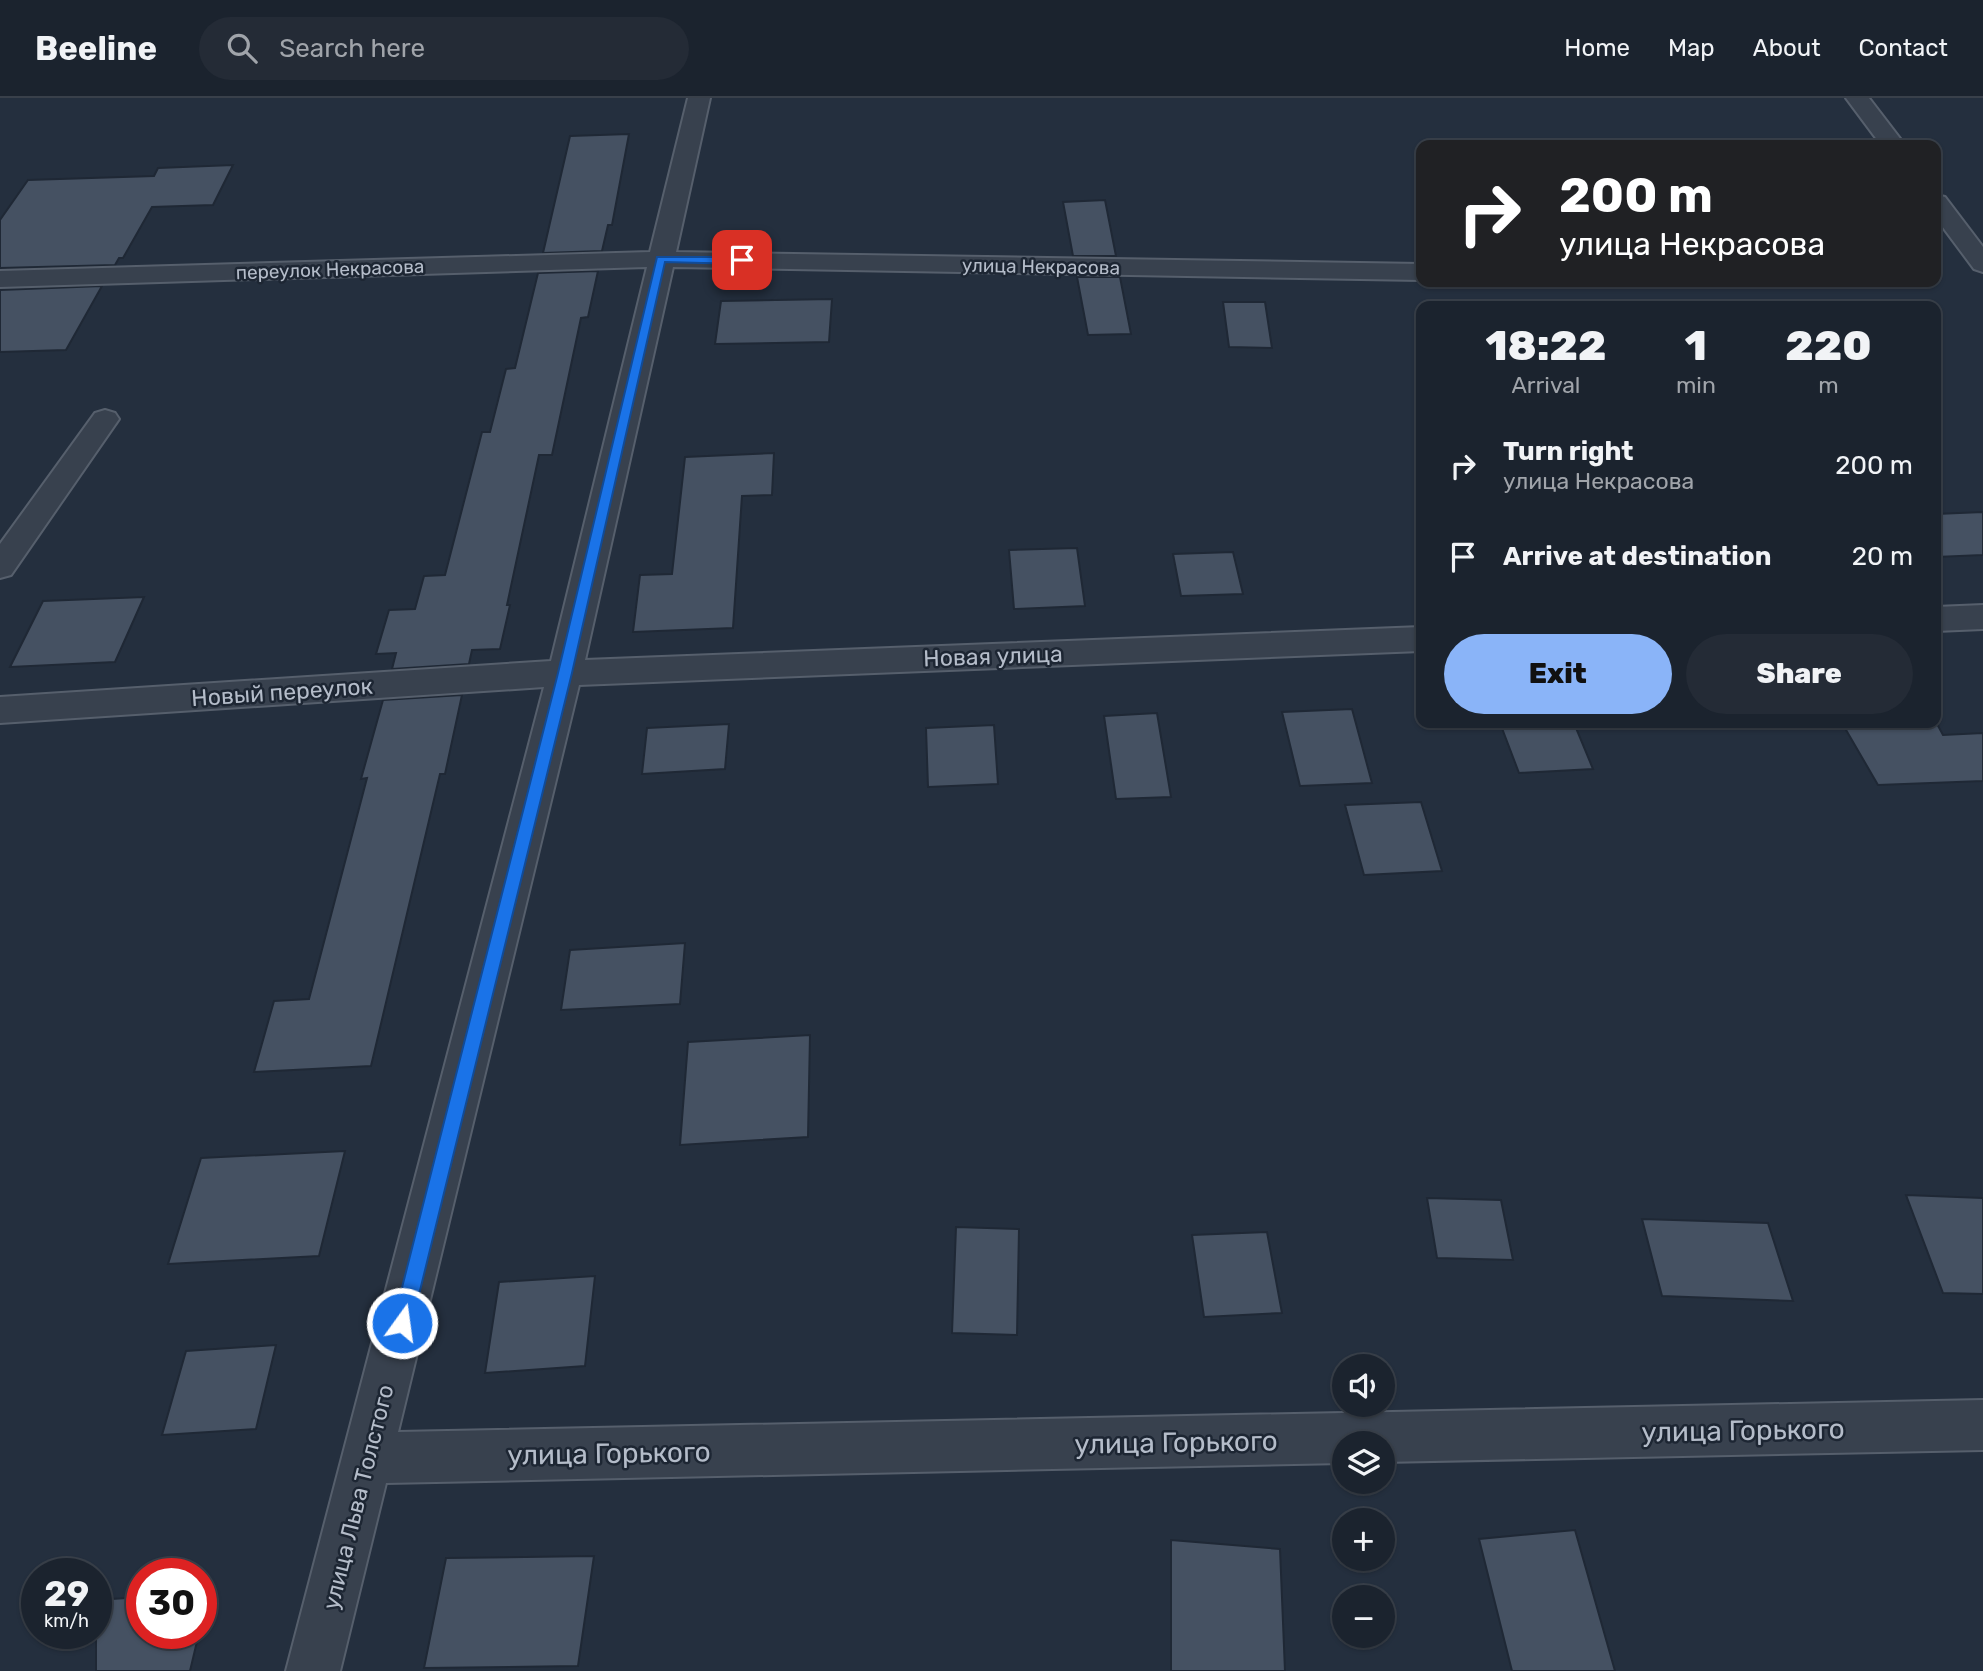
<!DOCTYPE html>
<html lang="en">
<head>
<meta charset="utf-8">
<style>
  :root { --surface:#1b232e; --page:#242b36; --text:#f1f3f6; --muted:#a0a4aa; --line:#39404a; --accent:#8ab4f8 }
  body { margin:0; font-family:Rubik,sans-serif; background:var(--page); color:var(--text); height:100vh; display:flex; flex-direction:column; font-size:26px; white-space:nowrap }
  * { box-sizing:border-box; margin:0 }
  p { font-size:23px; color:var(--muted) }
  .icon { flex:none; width:38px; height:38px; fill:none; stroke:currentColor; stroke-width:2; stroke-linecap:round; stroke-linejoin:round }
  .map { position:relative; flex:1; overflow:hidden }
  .panel { position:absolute; left:1416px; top:203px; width:525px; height:427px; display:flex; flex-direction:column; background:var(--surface); border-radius:14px; box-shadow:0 2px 5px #0004,0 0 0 2px var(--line) }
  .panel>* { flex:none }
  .guide { position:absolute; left:1416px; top:42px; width:525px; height:147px; border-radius:14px; box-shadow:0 2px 5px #0004,0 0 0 2px var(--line); background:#202124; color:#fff; overflow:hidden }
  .fabs { position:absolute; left:1332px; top:1256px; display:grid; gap:14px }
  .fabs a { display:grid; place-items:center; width:63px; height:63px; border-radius:50%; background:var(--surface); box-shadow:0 2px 5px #0004,0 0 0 2px var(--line); font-size:35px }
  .speed { position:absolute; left:21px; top:1460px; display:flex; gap:14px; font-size:35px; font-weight:700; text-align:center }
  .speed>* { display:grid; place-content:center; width:91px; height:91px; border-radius:50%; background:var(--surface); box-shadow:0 2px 5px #0004,0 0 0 2px var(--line); line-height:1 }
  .speed small { font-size:18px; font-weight:400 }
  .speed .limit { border:10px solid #d22; background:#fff; color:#111 }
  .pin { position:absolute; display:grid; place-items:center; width:60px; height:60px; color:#fff; margin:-30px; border-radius:14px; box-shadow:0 4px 10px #0006 }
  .me { position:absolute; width:77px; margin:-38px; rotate:14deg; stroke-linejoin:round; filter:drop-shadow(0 0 5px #0008) }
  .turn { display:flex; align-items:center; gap:24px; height:147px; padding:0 28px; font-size:32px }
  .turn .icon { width:91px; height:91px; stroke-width:2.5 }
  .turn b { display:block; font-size:49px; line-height:60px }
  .eta { display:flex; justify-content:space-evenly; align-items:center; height:119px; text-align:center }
  .eta b { font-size:42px; font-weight:800; line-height:49px }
  .cta { display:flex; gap:14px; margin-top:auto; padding:14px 28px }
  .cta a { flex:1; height:80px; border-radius:42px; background:var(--accent); color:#111; font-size:28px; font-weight:800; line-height:80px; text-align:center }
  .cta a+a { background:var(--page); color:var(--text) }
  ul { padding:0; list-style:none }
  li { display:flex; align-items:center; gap:21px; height:91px; padding:0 28px }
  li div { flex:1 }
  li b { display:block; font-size:26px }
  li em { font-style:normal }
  header { display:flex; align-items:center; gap:42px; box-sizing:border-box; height:98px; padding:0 35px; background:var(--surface); border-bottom:2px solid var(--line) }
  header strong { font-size:33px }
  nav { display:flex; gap:38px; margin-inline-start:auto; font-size:24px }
  .search { width:490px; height:63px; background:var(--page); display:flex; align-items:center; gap:18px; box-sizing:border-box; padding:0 24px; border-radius:38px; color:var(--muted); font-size:26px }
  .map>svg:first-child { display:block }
  .building { fill:#455162; stroke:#1f2835; stroke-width:2 }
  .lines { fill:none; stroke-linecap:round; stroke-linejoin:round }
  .minor-casing { stroke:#565f6c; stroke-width:4 }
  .minor { fill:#38414e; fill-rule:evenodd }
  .route { fill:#1a73e8; stroke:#114b97; stroke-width:2 }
  .labels { text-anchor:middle; stroke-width:5; stroke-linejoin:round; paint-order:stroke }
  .far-street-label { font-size:19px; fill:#b4bcc9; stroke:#1d2633 }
  .street-label { font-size:23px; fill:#b4bcc9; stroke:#1d2633 }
  .near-street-label { font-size:28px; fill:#b4bcc9; stroke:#1d2633 }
</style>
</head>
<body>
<header>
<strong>Beeline</strong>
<div class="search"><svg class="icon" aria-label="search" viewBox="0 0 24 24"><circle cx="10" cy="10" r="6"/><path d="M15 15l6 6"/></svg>Search here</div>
<nav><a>Home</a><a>Map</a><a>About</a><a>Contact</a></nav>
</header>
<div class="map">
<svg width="1983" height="1573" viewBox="0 0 1983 1573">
  <rect width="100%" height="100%" fill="#242f3e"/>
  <path class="building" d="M629 36 612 127H608L602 153 543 155 570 38Z
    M233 67 213 107 152 109 123 160H119L115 167 0 170V122L28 82 154 78 158 70Z
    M1105 102 1116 158H1073L1063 104Z
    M598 173 588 219 581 220 552 357H539L507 507H510L500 551 472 552 469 566 392 571 396 555 376 556 389 512 415 511 424 478 445 477 482 334H490L506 271 515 270 538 175Z
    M1077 179H1120L1131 236 1088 237Z
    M102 188 66 252 0 254V192Z
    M832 201 829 244 715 246 721 203Z
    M1223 204H1265L1272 250 1229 249Z
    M774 355 772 397 742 398 733 530 633 534 640 477 672 476 685 359Z
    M1983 414V457L1936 459V416Z
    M1077 450 1085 508 1014 511 1009 452Z
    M1233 454 1243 496 1181 498 1173 456Z
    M144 499 115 564 10 569 43 503Z
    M462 597 445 676H440L371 968 254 974 274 903 309 901 367 680 361 681 383 602Z
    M1352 611 1372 685 1300 688 1282 614Z
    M1157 615 1171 699 1116 701 1104 618Z
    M1936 624 1943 637 1983 635V683L1878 687 1842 625Z
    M1500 625H1574L1593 671 1519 675Z
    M729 626 725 671 642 676 647 630Z
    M994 627 998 686 928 689 926 630Z
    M1421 704 1442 773 1364 777 1345 707Z
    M685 845 680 906 561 912 570 852Z
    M810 937 808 1039 680 1047 688 944Z
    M345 1053 319 1158 168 1166 201 1060Z
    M1906 1097 1983 1100V1196L1943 1195Z
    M1427 1100 1501 1102 1513 1162 1437 1160Z
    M1642 1121 1768 1125 1793 1203 1662 1198Z
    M956 1129 1019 1131 1017 1237 952 1235Z
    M1267 1134 1282 1215 1204 1219 1192 1137Z
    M595 1178 585 1268 485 1275 499 1184Z
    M276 1247 256 1331 162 1337 186 1253Z
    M1575 1432 1615 1573H1512L1479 1441Z
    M1171 1442 1280 1451 1285 1573H1171Z
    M594 1458 578 1568 424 1570 446 1460Z
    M142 1499V1535H199L190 1573H96V1502Z"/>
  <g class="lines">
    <g class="minor-casing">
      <path id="minor" d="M688 0H710L676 154 1421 166V182L673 169 585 562 1421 529V553L579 587 398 1334 1983 1302V1352L1382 1364V1346H1344V1365L386 1385 340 1573H286L544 589 0 625V599L551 563 647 169 0 189V173L650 154Z
        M1846 0H1869L1905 47H1881Z
        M1936 97 1945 99 1983 149V174L1974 171 1936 120Z
        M105 312 115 315 119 321 11 477 0 480V446L95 315Z
        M1983 507V531L1936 533V509Z"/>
    </g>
    <use href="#minor" class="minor"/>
  </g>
  <path class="route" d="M657 159H742L748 162 742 166 665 164 572 575 412 1225 409 1232 402 1235 396 1232 393 1225 558 575Z"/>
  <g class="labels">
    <g class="far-street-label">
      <text transform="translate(1041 168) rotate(1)" y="7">улица Некрасова</text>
      <text transform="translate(330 171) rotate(-2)" y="7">переулок Некрасова</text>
    </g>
    <g class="street-label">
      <text transform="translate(993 558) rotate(-2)" y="8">Новая улица</text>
      <text transform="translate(282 594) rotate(-4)" y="8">Новый переулок</text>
      <text transform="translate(358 1399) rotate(-76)" y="8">улица Льва Толстого</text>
    </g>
    <g class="near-street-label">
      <text transform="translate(1743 1332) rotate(-1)" y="10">улица Горького</text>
      <text transform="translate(1176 1344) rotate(-1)" y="10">улица Горького</text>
      <text transform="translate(609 1355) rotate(-1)" y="10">улица Горького</text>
    </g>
  </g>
</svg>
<div class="fabs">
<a><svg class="icon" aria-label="sound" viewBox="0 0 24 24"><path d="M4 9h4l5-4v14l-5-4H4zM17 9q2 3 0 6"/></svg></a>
<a><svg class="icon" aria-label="layers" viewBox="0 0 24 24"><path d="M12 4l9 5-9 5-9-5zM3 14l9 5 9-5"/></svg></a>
<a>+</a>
<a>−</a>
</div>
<div class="speed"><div>29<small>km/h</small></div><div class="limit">30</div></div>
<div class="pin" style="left:742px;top:162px;background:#d93025"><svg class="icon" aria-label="arrive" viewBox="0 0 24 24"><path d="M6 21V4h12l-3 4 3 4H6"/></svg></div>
<svg class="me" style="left:402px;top:1225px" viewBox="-20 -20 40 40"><circle r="17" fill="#1a73e8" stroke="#fff" stroke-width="3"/><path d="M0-11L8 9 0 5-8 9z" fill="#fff"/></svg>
<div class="guide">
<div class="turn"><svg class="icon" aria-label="right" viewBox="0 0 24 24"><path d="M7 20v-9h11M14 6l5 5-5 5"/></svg><div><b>200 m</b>улица Некрасова</div></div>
</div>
<section class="panel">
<div class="eta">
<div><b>18:22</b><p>Arrival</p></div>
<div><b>1</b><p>min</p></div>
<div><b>220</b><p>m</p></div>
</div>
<ul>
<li><svg class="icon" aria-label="right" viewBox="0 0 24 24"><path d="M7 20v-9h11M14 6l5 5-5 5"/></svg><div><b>Turn right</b><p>улица Некрасова</p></div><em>200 m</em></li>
<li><svg class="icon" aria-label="arrive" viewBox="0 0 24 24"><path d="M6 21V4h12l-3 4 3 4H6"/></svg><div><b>Arrive at destination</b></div><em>20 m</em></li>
</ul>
<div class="cta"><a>Exit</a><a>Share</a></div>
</section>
</div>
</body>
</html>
